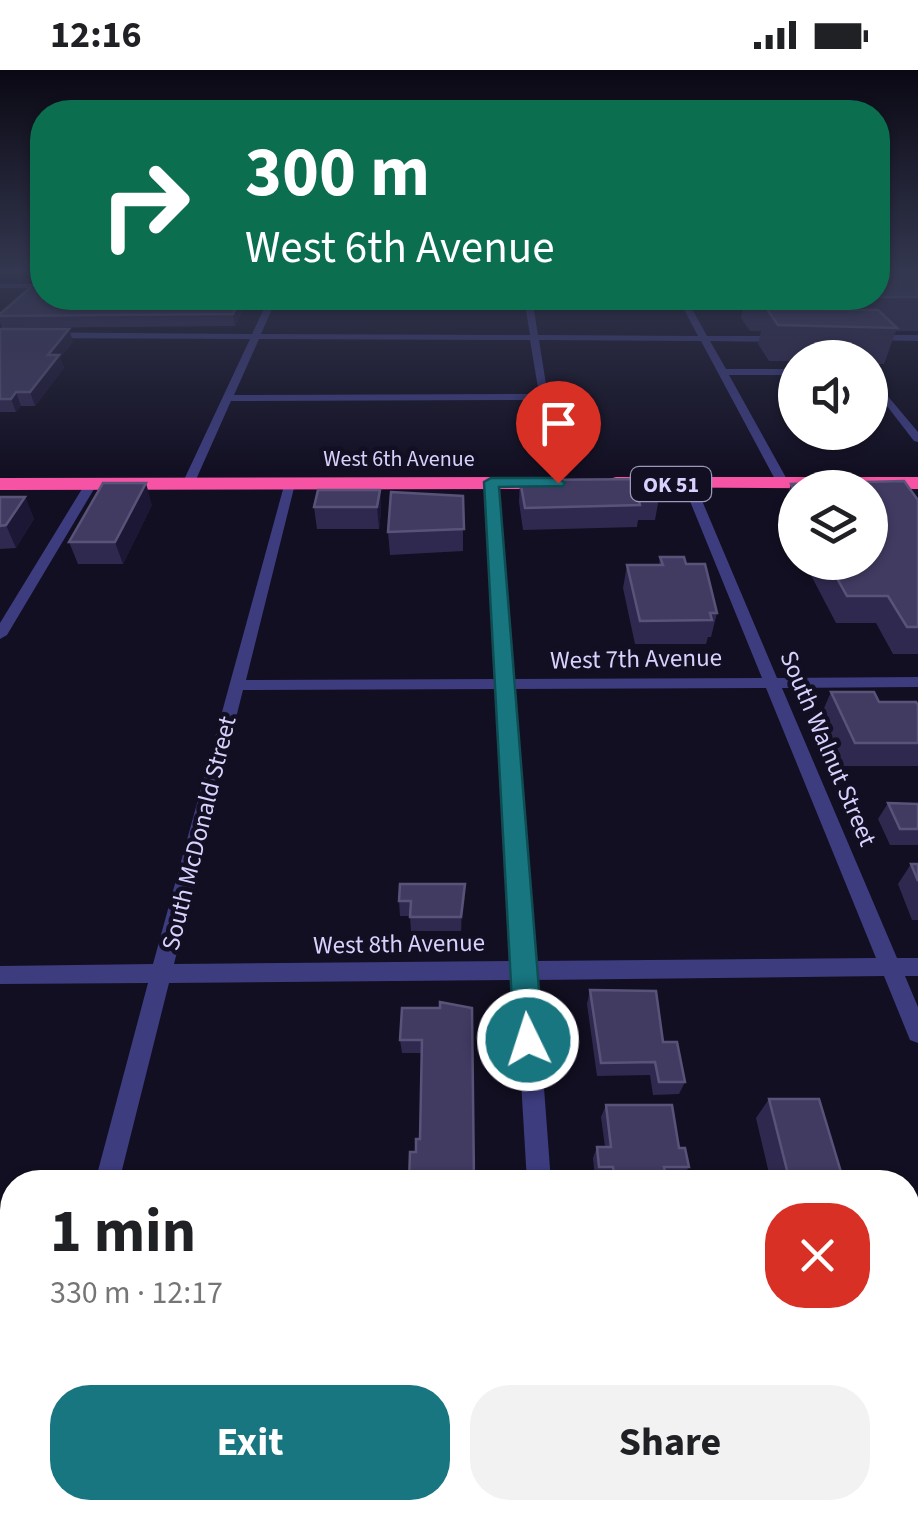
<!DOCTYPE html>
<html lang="en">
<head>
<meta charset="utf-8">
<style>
  :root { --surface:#fff; --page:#f2f2f2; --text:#202124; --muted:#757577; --accent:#177680 }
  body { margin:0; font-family:"Source Sans 3",sans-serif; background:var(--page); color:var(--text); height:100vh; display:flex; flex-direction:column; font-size:38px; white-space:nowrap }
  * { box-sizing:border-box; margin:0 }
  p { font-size:32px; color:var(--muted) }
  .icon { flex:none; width:55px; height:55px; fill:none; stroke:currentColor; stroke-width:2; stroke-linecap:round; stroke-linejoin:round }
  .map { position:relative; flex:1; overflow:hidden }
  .drawer { position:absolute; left:0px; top:1100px; width:920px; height:350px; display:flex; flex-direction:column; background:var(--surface); border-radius:40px 40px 0 0; box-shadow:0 2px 8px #0004 }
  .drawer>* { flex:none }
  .banner { position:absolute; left:30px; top:30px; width:860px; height:210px; border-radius:40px; box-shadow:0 2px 8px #0004; background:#0b6e4f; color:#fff; overflow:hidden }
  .controls { position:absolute; left:778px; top:270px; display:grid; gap:20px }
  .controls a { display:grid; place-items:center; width:110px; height:110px; border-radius:50%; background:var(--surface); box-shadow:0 2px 8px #0004; font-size:50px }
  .pin { position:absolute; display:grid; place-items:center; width:85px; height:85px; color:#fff; margin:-102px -42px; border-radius:50% 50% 50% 0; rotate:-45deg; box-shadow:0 0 10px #0007 }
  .pin .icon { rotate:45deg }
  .me { position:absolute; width:110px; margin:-55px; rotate:356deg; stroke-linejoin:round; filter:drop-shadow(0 0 8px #0008) }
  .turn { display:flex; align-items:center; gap:35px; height:210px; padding:0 50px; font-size:45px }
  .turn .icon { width:130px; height:130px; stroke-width:2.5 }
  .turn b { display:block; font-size:70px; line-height:85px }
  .round { display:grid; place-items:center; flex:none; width:105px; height:105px; border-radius:40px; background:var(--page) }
  .headline { display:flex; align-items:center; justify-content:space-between; height:170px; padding:0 50px }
  h1 { font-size:60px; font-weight:700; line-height:75px }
  .primary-button { display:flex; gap:20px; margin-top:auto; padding:20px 50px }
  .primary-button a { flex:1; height:115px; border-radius:40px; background:var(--accent); color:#fff; font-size:40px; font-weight:700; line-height:115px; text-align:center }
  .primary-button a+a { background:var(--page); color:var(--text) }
  .status { display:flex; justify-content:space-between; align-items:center; height:70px; padding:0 50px; background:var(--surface); direction:ltr }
  .status svg { height:28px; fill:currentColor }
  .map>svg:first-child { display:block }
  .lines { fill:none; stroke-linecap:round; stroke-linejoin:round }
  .street { fill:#3d3c7f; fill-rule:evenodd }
  .highway { fill:#f753a4; fill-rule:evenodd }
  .wall { fill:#30294f }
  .shaded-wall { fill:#1c1735 }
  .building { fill:#413b62; stroke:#59537a; stroke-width:2.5 }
  .route { fill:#177680; stroke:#0f4d53; stroke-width:2.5 }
  .labels { text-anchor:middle; stroke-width:9; stroke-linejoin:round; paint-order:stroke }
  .far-street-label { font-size:22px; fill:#d6d2fd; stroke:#120f22 }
  .shield { fill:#120f22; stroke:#9b98bb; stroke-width:2.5 }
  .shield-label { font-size:22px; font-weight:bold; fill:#d6d2fd }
  .street-label { font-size:25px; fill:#d6d2fd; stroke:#120f22 }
</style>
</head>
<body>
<div class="status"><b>12:16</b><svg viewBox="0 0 49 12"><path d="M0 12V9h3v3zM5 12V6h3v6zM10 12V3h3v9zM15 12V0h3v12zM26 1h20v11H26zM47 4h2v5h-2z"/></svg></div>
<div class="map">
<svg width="918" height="1450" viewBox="0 0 918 1450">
  <rect width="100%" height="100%" fill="#120f22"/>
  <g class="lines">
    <path class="street" d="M0 214H42V218H0Z
      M269 228H277L261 264 530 265 524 228H532L538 265 698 266 678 228H686L707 266H783L787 269 783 272 710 271 726 299H795V305H729L789 413 783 416 777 413 701 271 539 270 562 415 552 413 540 330 231 331 194 414 188 417 182 414 250 269 0 268V262L252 264ZM259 269 530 270 539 324 234 325Z
      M874 265H918V271L871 270Z
      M870 305 918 362V372L914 371 870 314Z
      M491 410 497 413 512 609 762 608 683 414 689 411 695 414 777 608 918 607V617L782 618 897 888H918V906H905L918 937V973L910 970 884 906 536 910 551 1112H527L515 910 169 913 119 1112H95L148 913 0 914V896L153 894 285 412 295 414 246 610 497 609 485 413ZM766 618 876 888 534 891 513 619ZM497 619 513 891 174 894 243 620Z
      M91 411 97 414 7 565 0 569V553L85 414Z
      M12 1424V1438H32L30 1450H0L6 1427Z
      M548 1438H579L581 1450H549Z"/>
    <path class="highway" d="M616 407H918V419L609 417V409Z
      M0 408 560 407 570 413 560 419 0 420Z"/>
  </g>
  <path class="wall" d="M918 199V261H896L884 294H870V288H795V291H769L758 274 761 261H750L741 248 745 228H878Z
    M249 228 235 256 2 258 0 253V244Z
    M0 259H69L73 272 60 288 64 298 35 336H21L16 342H0Z
    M520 410 659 428 655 450H638L637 457 523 460 519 432Z
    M791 414 918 430V584H893L876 553H836L804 492H870L795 418V471L783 439Z
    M380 420 381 442 379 459H317L314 437Z
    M463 426V481L390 485 388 462Z
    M0 427H25L34 449 16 478 0 479Z
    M152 435 123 494H78L69 472Z
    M660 487 686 494 717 543 711 567H708L706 574H635L623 518 627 495H659Z
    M831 622 879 632 918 635V696H843L821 645Z
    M888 733 918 734V775H890L878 749Z
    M911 794H918V850H912L898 814Z
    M465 814 461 861H411L410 846H400L399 831Z
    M590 920 663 972 685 1012 679 1024 653 1025 650 1005 597 1006 587 934Z
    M472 938 416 1082 420 1069 422 983H402L400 970Z
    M769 1029 844 1112H771L756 1048Z
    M606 1035 679 1078 689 1097 682 1108H666L667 1112H609L608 1108H595L593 1088 597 1077H605L601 1047Z"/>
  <path class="shaded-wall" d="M241 228H249L235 256 233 244Z
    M69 259 73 272 60 288 64 298 35 336 30 322 48 285Z
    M16 322 21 336 16 342 11 329Z
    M146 413 152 435 123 494 115 472Z
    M380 420 381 442 379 459 377 437Z
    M25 427 34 449 16 478 6 455Z
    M465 814V829L461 861V847Z"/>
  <path class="building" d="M878 199H918V227H878Z
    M38 211H42V228H241L233 244 0 246V244Z
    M767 239 878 240 897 258 778 255Z
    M0 259H69L48 285H59L30 322H16L11 329H0Z
    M652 409 659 428H638L640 435 525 438 520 410Z
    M904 411 918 430V557H907L888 526H847L828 492H870V418H795V424L791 414Z
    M103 413H146L115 472H69Z
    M318 420H380L377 437H314Z
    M391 422 463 426 464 459 388 462Z
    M0 427H25L6 455 0 456Z
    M660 487H684L686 494H705L717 543H710L712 550 640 551 627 495H663Z
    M831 622H874L879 632H916L918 635V673H855Z
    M888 733 918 734V759H900Z
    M911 794H918V811Z
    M400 814H465L461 847H410L411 831H399Z
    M590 920 656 921 663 972H677L685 1012H659L655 992 601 993Z
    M440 932 472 938 474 1112H409L410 1082H416V1069H420L422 970H400L402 938H440Z
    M769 1029H819L844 1112H790Z
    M606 1035H672L679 1078H685L689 1097H664L667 1112H615L613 1097H599L597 1077H611Z
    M908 1312H918V1423H908Z"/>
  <linearGradient id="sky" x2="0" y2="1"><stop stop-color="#0a0813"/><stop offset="0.5" stop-color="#33374f"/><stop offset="1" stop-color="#33374f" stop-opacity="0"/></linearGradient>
  <rect width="918" height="402" fill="url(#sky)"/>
  <path class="route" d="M558 408 565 413 563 416 499 417 543 970 539 980 528 984 518 980 514 970 484 412 491 408Z"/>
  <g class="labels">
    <g class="far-street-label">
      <text x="399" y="396">West 6th Avenue</text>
    </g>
    <rect class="shield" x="631" y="397" width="80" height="34" rx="8"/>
    <g class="shield-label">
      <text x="671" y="422">OK 51</text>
    </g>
    <g class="street-label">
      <text transform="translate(636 588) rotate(-1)" y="9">West 7th Avenue</text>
      <text transform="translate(829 678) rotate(67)" y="9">South Walnut Street</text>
      <text transform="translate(198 763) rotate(-76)" y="9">South McDonald Street</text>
      <text transform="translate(399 873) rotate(-1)" y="9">West 8th Avenue</text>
    </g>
  </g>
</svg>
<div class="controls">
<a><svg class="icon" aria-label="sound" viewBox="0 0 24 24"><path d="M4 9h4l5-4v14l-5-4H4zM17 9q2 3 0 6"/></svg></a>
<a><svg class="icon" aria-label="layers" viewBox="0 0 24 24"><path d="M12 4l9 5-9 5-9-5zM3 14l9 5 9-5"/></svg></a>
</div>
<div class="pin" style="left:558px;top:413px;background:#d93025"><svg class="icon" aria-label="arrive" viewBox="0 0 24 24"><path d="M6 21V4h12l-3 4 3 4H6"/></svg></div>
<svg class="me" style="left:528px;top:970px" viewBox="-20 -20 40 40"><circle r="17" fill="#177680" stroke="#fff" stroke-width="3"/><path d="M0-11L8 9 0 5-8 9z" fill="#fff"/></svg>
<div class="banner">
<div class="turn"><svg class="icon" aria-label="right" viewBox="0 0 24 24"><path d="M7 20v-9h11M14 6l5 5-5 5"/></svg><div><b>300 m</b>West 6th Avenue</div></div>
</div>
<section class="drawer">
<div class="headline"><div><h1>1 min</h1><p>330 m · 12:17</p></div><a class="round" style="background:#d93025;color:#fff"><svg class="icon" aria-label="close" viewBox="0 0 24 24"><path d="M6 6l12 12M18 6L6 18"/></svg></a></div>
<div class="primary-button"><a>Exit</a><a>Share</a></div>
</section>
</div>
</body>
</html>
